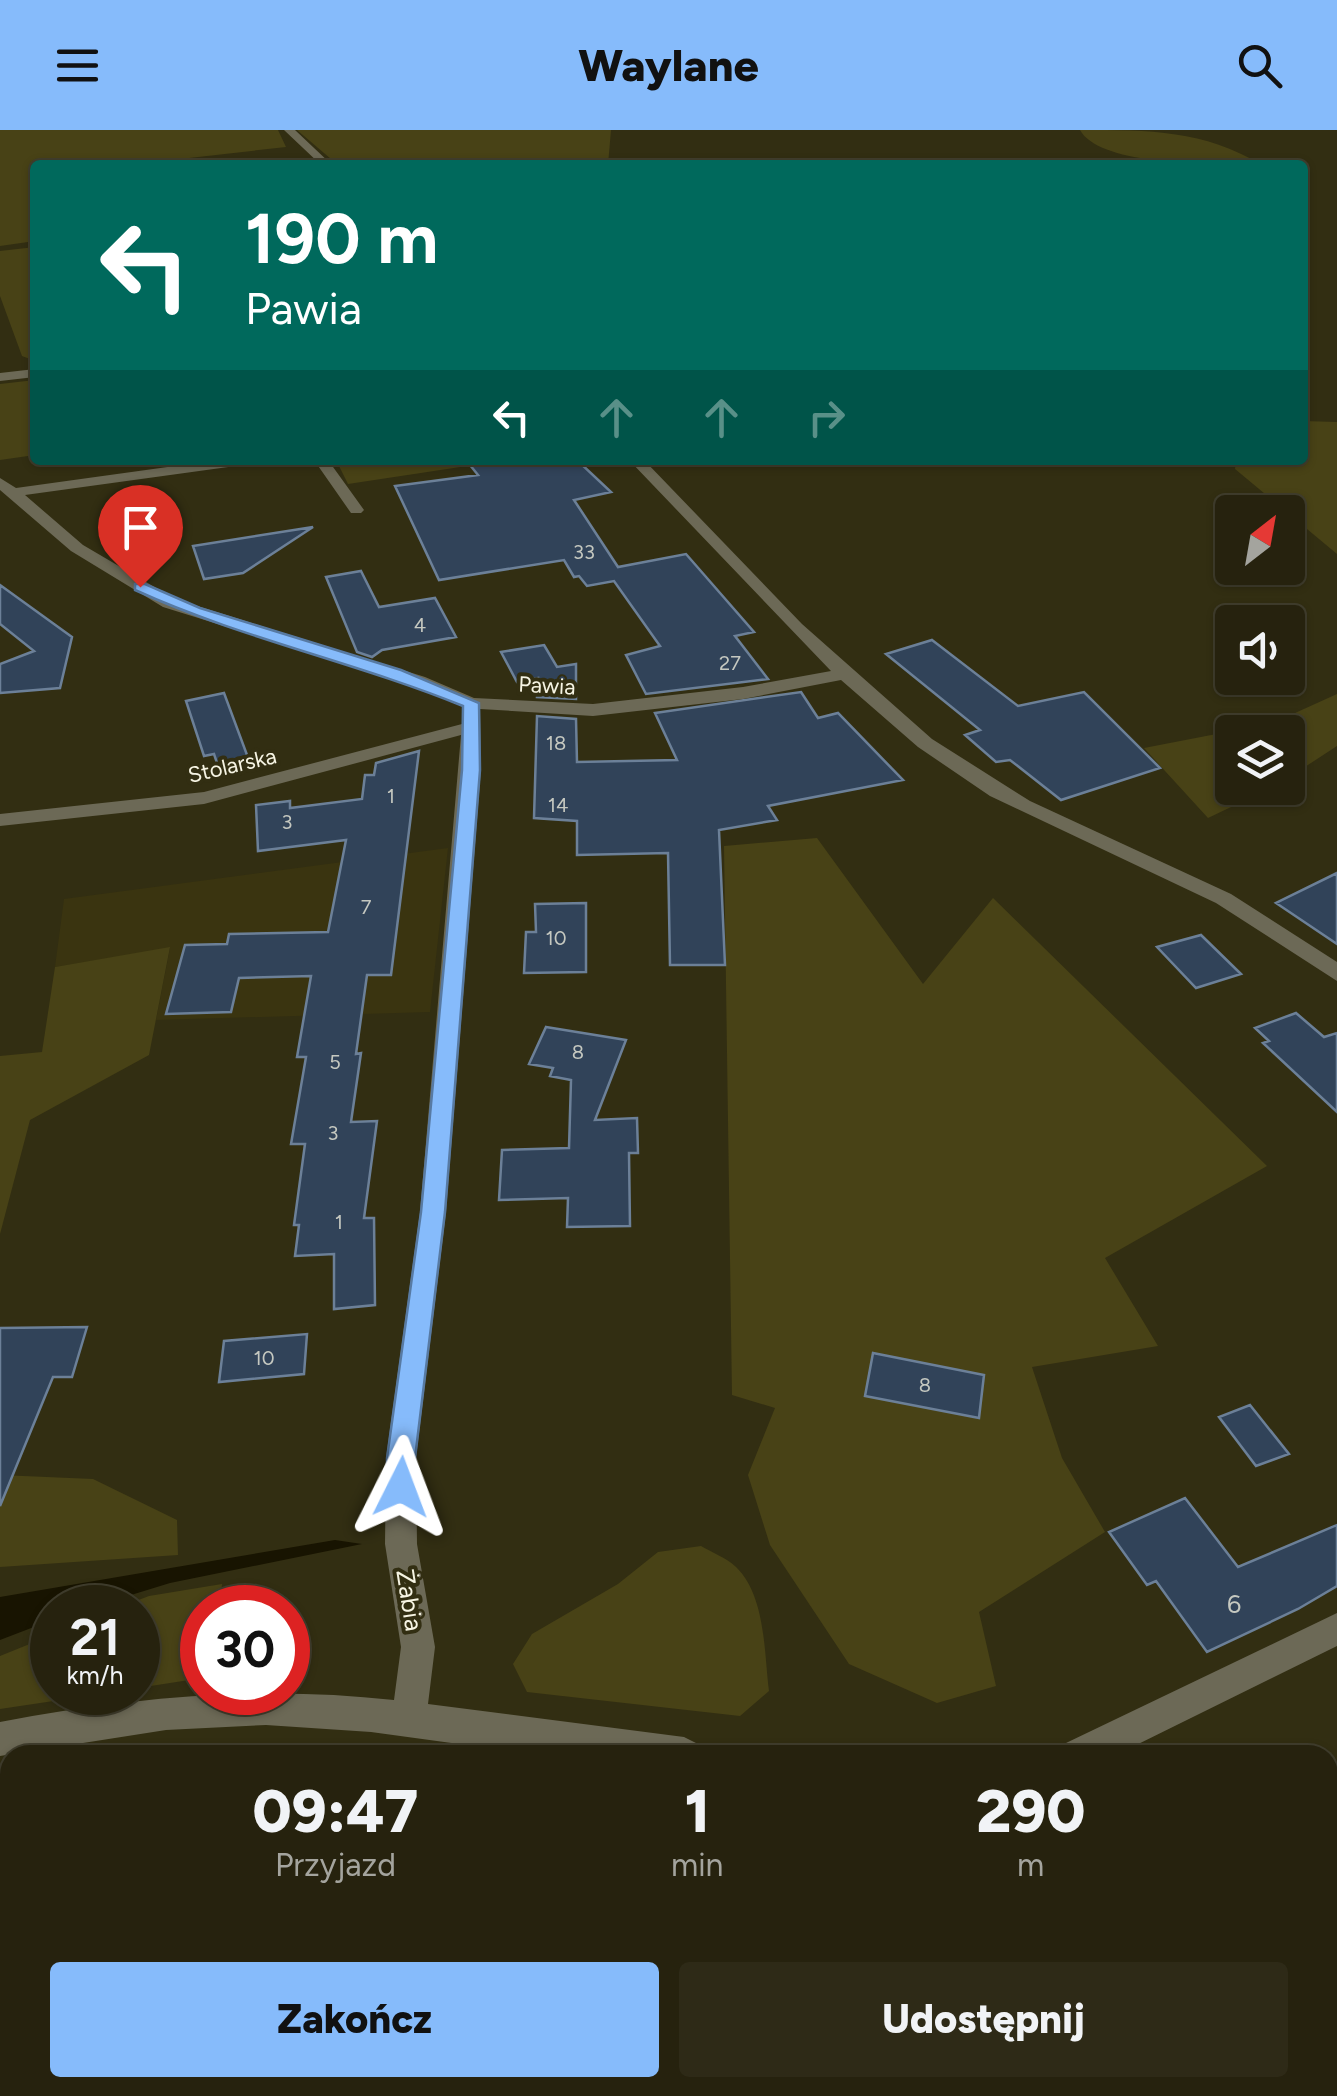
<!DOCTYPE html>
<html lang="pl">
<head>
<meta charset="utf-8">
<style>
  :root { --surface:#26220e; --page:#2e2a17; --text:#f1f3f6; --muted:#a4a49e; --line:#423f2e; --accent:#86bbfb }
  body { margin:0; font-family:Figtree,sans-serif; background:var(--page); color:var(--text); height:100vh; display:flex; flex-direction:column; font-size:38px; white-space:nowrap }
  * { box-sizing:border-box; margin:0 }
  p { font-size:32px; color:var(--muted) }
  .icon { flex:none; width:55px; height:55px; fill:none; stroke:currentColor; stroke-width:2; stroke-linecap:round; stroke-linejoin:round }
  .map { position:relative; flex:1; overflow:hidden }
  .details { position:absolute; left:0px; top:1615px; width:1338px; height:352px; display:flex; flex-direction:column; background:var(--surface); border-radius:30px 30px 0 0; box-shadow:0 2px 8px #0004,0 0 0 2px var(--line) }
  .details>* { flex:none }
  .banner { position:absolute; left:30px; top:30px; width:1278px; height:305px; border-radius:10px; box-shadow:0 2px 8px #0004,0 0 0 2px var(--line); background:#00695c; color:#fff; overflow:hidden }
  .needle { width:65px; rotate:31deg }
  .buttons { position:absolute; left:1215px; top:365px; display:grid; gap:20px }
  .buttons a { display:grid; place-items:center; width:90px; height:90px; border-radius:10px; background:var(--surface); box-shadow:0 2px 8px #0004,0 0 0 2px var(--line); font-size:50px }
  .speed { position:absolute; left:30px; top:1455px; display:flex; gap:20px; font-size:50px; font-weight:700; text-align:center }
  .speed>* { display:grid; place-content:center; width:130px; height:130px; border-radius:50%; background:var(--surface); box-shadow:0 2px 8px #0004,0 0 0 2px var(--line); line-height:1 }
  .speed small { font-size:25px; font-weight:400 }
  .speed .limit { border:15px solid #d22; background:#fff; color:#111 }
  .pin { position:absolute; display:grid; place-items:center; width:85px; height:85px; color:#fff; margin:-102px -42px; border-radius:50% 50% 50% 0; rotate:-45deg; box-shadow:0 0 10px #0007 }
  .pin .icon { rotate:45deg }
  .me { position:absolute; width:110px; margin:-55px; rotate:3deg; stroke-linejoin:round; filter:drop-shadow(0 0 8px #0008) }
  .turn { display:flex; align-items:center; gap:35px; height:210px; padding:0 50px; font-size:45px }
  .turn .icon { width:130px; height:130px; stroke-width:2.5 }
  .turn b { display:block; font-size:70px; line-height:85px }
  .lanes { display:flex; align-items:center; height:95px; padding:0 50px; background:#0003; justify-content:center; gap:50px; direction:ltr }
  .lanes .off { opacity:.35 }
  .eta { display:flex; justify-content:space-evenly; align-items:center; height:170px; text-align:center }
  .eta b { font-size:60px; font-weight:800; line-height:70px }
  .cta { display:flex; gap:20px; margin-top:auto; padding:20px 50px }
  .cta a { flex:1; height:115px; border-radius:10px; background:var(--accent); color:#111; font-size:40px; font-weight:800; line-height:115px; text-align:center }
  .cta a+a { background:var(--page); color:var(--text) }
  header { display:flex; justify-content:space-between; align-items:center; height:130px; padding:0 50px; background:var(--accent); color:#111; font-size:45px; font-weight:800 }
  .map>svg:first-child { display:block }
  .built { fill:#3a3410 }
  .green { fill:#484216 }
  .water { fill:#181401 }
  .building { fill:#314359; stroke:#6c8098; stroke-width:2.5 }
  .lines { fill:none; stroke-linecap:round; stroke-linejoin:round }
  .minor { fill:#6c6956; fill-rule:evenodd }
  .route { fill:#86bbfb; stroke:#577aa3; stroke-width:2.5 }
  .labels { text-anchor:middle; stroke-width:8; stroke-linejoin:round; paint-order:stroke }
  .number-label { font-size:20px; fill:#c5c8c0 }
  .far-street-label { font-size:22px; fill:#f6f4e3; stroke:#322e12 }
  .street-label { font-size:25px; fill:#f6f4e3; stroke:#322e12 }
  .near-number-label { font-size:25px; fill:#c5c8c0 }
</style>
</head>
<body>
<header><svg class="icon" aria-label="menu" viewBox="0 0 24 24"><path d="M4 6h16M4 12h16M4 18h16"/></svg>Waylane<svg class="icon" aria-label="search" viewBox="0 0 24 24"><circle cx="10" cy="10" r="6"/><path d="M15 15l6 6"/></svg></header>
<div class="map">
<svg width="1337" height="1966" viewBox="0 0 1337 1966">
  <rect width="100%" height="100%" fill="#322e12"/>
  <path class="built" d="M448 718 430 882 156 890 170 818 55 837 64 769Z"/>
  <path class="green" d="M0 0H278L286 17 127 35H35V111L0 116Z
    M297 0H611L608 35H338Z
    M1080 0C1151 0 1203 0 1262 35 1222 35 1100 37 1080 0Z
    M35 117V231L22 226 0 166V121Z
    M35 250V325L0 330V254Z
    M1303 291 1337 292V424L1235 339 1236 330H1302Z
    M336 330H463L467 336 348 354Z
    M1337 564V616L1288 648V602H1232V658H1271L1208 688 1144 618 1273 593Z
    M817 708 923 854 993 768 1267 1036 1105 1128 1158 1216 1032 1237 1062 1328 1105 1402 979 1482 996 1556 937 1573 849 1534 770 1415 748 1345 775 1278 732 1265 724 716Z
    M170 817 149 925 30 990 0 1104V926L42 922 55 837Z
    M0 1345 93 1349 177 1390 178 1425 0 1437Z
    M701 1416C711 1422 727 1428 736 1437 766 1466 764 1523 769 1561L740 1586 527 1562 513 1534 532 1504 618 1454 658 1422Z
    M222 1454 220 1477 202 1478V1548L138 1558V1478L120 1477 149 1466Z
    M52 1505V1562L107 1563 0 1579V1526Z"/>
  <path class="water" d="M335 1410 362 1414 170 1453 92 1477 52 1478V1490L0 1510V1467Z"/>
  <path class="building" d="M466 330H577L611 362 574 370 618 437 686 424 754 502 735 506 768 549 646 564 626 525 660 516 614 451 587 456 579 446 574 447 564 430 439 450 395 356 478 345Z
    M313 397 243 443 204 449 193 416Z
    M361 441 379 477 435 468 456 507 382 520 372 527 357 522 326 447Z
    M0 455 72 507 60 558 0 563V534L34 521 0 494Z
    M932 510 1018 576 1084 562 1160 638 1061 670 1010 630 996 632 965 605 980 600 886 524Z
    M544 515 557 537 576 534V569L537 567 538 548 517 552 501 522Z
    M801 562 818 588 838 583 903 650 768 676 777 690 719 700 725 835H670L668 723 577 725V691L534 688 537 586 576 589 577 632 677 630 655 583Z
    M224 563 250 633 219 639 214 624 204 626 186 571Z
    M419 621 391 845H367L356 924 361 923 351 992 377 991 364 1088H374L375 1175 334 1179V1124L295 1126 299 1095H294L305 1014H291L306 927H297L311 846 239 848 231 882 166 884 185 815 227 814 229 804 328 802 346 710 258 721 256 675 290 671V678L362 669 365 645H374L376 633Z
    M1337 743V814L1276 773Z
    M586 773V842L524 843 526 802H536L535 774Z
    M1201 805 1241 844 1196 858 1157 817Z
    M1296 883 1324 907 1337 903V982L1263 913 1269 911 1255 898Z
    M546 897 626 910 595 990 637 988 638 1023H629L630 1096 567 1097 568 1068 499 1070 502 1020 569 1018 571 950 550 946 553 938 529 934Z
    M87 1197 72 1247H53L0 1376V1198Z
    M307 1204 304 1244 219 1252 224 1211Z
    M873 1223 984 1245 979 1288 865 1266Z
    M1250 1275 1289 1324 1256 1336 1219 1287Z
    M1185 1368 1238 1437 1337 1395V1456L1298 1479 1207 1522 1156 1451 1147 1455 1109 1402Z"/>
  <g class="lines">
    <path class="minor" d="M284 0H295L332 35H321Z
      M35 239V247L0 251V243Z
      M218 330H257L250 334 25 365 83 415 175 469 425 547 474 568 593 574 743 557 831 541 629 330H644L802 494 932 609 1030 671 1231 764 1337 832V851L1216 773 990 666 918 617 841 550 743 569 593 586 480 579 481 639 446 1082 416 1328 417 1414 435 1517 428 1574 684 1607 696 1613 702 1625H540L371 1602 266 1595 166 1600 0 1626V1592C133 1567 260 1555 394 1570L401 1517 385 1414 386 1328 420 1082 461 605 204 674 0 696V684L204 662 462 594V576L413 555 163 477 71 421 0 360V348L16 358Z
      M314 330H328L364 380 361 383H351Z
      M1337 1483V1516L1116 1625H1060L1066 1613Z
      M661 1958H701L702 1966H662Z"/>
  </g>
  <path class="route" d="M135 454H145L200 478 401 540 479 573 480 640 445 1082 415 1328V1357L411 1366 401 1370 391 1366 387 1357V1328L421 1082 462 640 463 576C355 532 240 508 135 460Z"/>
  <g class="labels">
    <g class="number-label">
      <text x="584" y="429">33</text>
      <text x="420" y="502">4</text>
      <text x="730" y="540">27</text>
      <text x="556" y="620">18</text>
      <text x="391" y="673">1</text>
      <text x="558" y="682">14</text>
      <text x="287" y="699">3</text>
      <text x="366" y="784">7</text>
      <text x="556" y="815">10</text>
      <text x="578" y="929">8</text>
      <text x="335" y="939">5</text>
      <text x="333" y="1010">3</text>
      <text x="339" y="1099">1</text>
      <text x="264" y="1235">10</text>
      <text x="925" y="1262">8</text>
    </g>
    <g class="far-street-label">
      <text transform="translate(547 555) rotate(3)" y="8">Pawia</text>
      <text transform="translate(232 635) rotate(-13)" y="8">Stolarska</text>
    </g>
    <g class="street-label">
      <text transform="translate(410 1470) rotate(81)" y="9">Żabia</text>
    </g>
    <g class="near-number-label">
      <text x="1234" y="1483">6</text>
    </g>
  </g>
</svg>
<div class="buttons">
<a><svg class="needle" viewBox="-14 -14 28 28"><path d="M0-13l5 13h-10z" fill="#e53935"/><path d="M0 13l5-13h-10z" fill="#a4a49e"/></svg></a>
<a><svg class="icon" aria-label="sound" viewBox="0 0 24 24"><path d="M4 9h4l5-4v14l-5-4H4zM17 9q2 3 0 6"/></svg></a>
<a><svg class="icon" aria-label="layers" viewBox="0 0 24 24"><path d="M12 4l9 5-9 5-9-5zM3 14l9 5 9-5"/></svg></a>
</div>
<div class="speed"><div>21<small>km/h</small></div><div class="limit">30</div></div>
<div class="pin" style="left:140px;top:457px;background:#d93025"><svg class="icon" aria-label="arrive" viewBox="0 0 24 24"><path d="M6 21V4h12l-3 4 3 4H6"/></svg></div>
<svg class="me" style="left:401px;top:1357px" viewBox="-20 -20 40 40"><path d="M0-17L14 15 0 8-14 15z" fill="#86bbfb" stroke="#fff" stroke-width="4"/></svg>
<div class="banner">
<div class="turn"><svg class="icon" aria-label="left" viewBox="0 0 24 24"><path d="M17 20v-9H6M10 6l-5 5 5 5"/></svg><div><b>190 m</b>Pawia</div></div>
<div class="lanes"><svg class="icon" aria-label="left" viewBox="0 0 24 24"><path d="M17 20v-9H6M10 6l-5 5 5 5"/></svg><svg class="icon off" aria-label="ahead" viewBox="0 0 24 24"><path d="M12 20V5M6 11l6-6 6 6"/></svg><svg class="icon off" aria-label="ahead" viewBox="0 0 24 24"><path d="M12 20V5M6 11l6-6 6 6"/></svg><svg class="icon off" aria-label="right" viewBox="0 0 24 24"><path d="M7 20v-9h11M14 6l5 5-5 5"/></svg></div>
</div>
<section class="details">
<div class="eta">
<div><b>09:47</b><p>Przyjazd</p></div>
<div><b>1</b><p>min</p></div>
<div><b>290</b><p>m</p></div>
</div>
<div class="cta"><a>Zakończ</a><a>Udostępnij</a></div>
</section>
</div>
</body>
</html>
